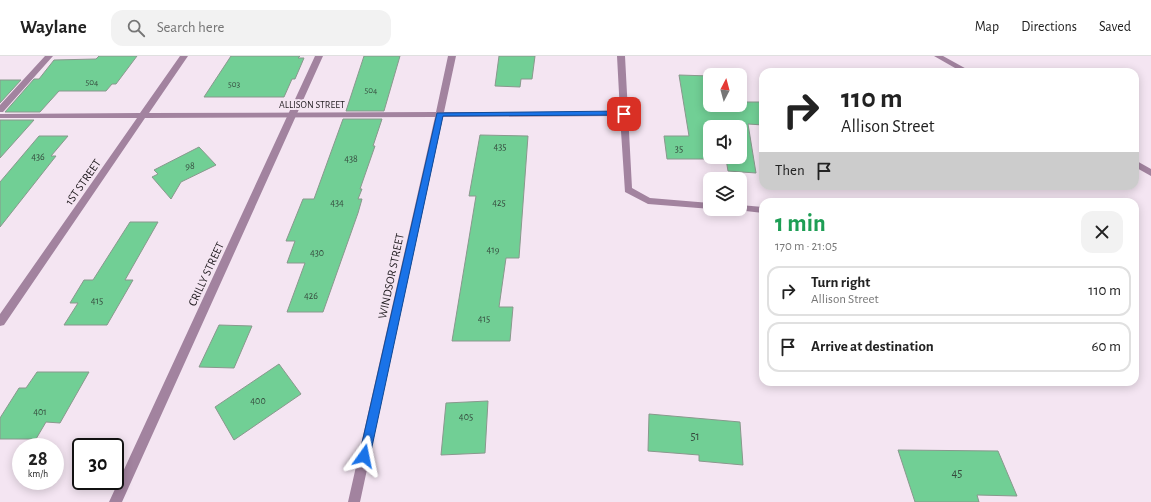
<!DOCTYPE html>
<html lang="en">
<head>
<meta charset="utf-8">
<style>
  :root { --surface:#fff; --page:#f2f2f2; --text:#222; --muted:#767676; --line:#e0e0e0 }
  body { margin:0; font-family:"Alegreya Sans",sans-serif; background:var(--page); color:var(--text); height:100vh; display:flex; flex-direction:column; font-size:15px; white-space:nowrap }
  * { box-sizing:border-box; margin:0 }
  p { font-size:13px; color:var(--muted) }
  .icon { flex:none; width:22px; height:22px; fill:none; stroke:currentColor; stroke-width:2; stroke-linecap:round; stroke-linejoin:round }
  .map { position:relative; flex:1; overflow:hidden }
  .details { position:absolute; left:759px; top:142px; width:380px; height:188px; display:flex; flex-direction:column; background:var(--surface); border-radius:12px; box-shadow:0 2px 10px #0003 }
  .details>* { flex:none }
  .top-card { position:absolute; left:759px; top:12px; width:380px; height:122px; border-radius:12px; box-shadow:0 2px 10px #0003; background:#fff; color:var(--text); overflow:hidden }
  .needle { width:26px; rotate:6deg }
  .fabs { position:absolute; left:703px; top:12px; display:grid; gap:8px }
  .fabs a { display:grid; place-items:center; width:44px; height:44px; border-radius:8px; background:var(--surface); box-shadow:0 2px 10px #0003; font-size:20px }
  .speed { position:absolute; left:12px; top:382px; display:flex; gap:8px; font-size:20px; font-weight:700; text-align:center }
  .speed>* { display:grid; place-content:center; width:52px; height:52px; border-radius:50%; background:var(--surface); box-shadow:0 2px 10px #0003; line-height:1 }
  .speed small { font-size:10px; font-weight:400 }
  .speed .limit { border:2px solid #111; border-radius:6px; background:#fff; color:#111 }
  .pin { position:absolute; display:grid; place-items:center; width:34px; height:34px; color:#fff; margin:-17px; border-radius:8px; box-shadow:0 2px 6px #0006 }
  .me { position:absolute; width:44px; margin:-22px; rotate:12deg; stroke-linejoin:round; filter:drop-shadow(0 0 3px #0008) }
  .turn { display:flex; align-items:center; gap:14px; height:84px; padding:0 16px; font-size:18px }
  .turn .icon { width:52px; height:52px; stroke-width:2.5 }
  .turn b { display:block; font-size:28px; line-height:34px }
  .then { display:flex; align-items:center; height:38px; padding:0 16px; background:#0003; gap:8px; font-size:15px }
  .round { display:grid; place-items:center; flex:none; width:42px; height:42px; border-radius:12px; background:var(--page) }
  .overview { display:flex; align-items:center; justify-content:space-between; height:68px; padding:0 16px }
  h1 { font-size:24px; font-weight:700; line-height:30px; color:#1e9e55 }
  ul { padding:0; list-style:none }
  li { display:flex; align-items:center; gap:12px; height:50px; margin:0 8px 6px; padding:0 8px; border:2px solid var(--line); border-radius:12px }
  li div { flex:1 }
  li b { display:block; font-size:15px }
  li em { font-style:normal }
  header { display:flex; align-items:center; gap:24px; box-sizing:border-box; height:56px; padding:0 20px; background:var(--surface); border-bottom:1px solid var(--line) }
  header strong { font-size:19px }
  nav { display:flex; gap:22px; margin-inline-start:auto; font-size:14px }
  .search { width:280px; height:36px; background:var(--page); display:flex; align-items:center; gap:10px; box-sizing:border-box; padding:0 14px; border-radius:12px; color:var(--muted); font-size:15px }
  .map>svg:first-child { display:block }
  .building { fill:#71cf95; stroke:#89988d; fill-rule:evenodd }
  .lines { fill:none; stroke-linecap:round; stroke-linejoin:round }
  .service { fill:#a2839f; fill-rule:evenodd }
  .minor { fill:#a2839f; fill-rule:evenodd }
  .route { fill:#1a73e8; stroke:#114b97 }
  .labels { text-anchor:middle; stroke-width:4; stroke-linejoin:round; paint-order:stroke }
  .far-number-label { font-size:9px; fill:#35493d }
  .far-street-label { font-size:10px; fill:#211c20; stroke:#f4e5f2 }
  .number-label { font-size:10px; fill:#35493d }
  .street-label { font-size:12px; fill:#211c20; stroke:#f4e5f2 }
  .near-number-label { font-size:12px; fill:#35493d }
</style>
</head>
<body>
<header>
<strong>Waylane</strong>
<div class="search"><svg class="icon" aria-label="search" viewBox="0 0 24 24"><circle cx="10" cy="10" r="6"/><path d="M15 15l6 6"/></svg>Search here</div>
<nav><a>Map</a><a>Directions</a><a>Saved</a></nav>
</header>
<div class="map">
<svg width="1151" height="446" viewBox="0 0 1151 446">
  <rect width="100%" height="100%" fill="#f4e5f2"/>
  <path class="building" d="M99 0H137L116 28H112L106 35H59L40 56H5L34 23H39L54 4 96 3Z
    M231 0H300L298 2H304L295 23H292L284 41H204Z
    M364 0H400L384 55H346Z
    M499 0H535L532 23H521L520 31 495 30Z
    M679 19 710 20V49H740V46H763V69L748 68 756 117 728 115 726 103H667L664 80H689ZM710 71H740V101H710Z
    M0 24H21L0 47Z
    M343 63H382L373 90H375L360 133H362L358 143H362L358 157 323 256H287L305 207H287L295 185H286L303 143H314Z
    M0 64H34L0 102Z
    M480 79 528 80 519 202H506L499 251H513L510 285H452L476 140H469Z
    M39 80H68L51 100H56L0 171V126Z
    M199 91 216 109 181 126 171 143 152 121 158 118 154 114Z
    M130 166H158L125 224H133L107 269H64L78 247H70L84 224H93Z
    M219 269 252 270 234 312 199 311Z
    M279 308 301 338 234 384 215 351Z
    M37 316H89L60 367 46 366 36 383H0V362L19 332H26Z
    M488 345 485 397 441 399 446 347Z
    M649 358 740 366 743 409 699 405V399L648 395Z
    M898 394 998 395 1017 440 977 439 979 446H915Z"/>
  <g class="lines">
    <path class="service" d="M45 0H53L3 56H0V49Z
      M315 0H323L122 446H109Z"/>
    <path class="minor" d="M180 0H188L149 57 436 56 448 0H456L444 56H620L617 0H625L632 132 650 142 710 147 711 153 648 148 625 136 620 60 443 61 360 446H348L435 61 145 62 4 269 0 270V258L137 62H0V58L140 57Z
      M934 0H943L972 16H962Z
      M1135 104 1151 113V120L1135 111Z
      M740 149 763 151V157L737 154 736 153H740Z"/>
  </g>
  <path class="route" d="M624 55 628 58 627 59 443 60 370 400 368 403 364 405 360 403 359 400 437 57Z"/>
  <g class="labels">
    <g class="far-number-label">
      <text x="92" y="29">504</text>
      <text x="234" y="31">503</text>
      <text x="371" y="37">504</text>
    </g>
    <g class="far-street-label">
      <text x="312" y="52">ALLISON STREET</text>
    </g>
    <g class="number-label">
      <text x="500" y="94">435</text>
      <text x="679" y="96">35</text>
      <text x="38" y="104">436</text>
      <text x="351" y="106">438</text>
      <text x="190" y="113">98</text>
      <text x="337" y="150">434</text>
      <text x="499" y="150">425</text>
      <text x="493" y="197">419</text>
      <text x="317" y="200">430</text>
      <text x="311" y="243">426</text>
      <text x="97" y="248">415</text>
      <text x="484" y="266">415</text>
      <text x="258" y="348">400</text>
      <text x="40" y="359">401</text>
      <text x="466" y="364">405</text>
    </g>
    <g class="street-label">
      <text transform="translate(83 126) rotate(-55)" y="4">1ST STREET</text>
      <text transform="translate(206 218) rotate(-65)" y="4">CRILLY STREET</text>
      <text transform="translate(391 220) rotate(-78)" y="4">WINDSOR STREET</text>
    </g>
    <g class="near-number-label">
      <text x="695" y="384">51</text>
      <text x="957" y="421">45</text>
    </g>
  </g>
</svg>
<div class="fabs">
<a><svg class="needle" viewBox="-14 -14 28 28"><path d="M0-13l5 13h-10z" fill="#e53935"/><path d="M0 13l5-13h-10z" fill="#767676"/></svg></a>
<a><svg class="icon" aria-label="sound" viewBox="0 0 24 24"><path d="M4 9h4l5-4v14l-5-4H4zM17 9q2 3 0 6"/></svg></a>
<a><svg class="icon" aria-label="layers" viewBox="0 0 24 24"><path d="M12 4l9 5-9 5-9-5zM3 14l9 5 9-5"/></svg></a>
</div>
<div class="speed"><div>28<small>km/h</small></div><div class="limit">30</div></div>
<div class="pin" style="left:624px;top:58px;background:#d93025"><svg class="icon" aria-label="arrive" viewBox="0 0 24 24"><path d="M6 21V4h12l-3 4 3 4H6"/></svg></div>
<svg class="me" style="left:364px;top:400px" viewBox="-20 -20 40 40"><path d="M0-17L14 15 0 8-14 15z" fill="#1a73e8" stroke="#fff" stroke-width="4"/></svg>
<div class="top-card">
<div class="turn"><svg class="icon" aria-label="right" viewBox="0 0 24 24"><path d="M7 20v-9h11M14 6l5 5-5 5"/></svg><div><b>110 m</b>Allison Street</div></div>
<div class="then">Then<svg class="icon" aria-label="arrive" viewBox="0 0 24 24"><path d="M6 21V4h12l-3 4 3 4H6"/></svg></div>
</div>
<section class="details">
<div class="overview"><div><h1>1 min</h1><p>170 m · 21:05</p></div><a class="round"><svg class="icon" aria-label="close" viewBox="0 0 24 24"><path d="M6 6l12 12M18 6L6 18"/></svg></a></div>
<ul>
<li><svg class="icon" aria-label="right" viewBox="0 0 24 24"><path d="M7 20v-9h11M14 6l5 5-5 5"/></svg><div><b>Turn right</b><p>Allison Street</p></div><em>110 m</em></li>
<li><svg class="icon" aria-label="arrive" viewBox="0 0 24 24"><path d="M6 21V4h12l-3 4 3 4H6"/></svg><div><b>Arrive at destination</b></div><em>60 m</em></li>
</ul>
</section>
</div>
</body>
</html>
